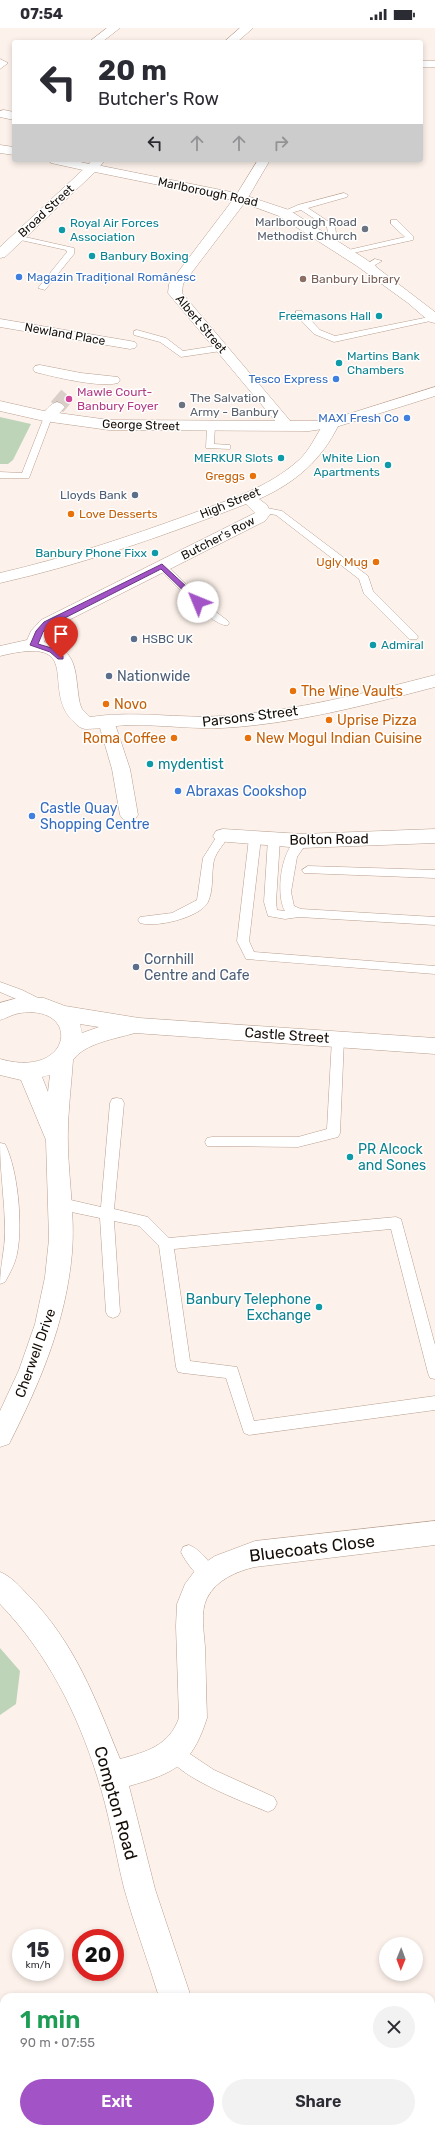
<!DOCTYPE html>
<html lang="en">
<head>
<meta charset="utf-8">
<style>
  :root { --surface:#fff; --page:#f2f2f3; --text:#2b2b33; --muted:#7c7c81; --accent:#a254c6 }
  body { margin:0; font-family:Rubik,sans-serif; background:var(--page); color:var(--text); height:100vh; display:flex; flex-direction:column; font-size:15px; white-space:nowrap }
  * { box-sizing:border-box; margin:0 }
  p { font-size:13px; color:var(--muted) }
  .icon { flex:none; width:22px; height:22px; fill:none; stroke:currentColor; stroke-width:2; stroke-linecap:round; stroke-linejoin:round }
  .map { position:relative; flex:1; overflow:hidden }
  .side { position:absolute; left:0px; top:1965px; width:435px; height:140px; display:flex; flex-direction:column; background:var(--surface); border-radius:12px 12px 0 0; box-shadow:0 2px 6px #0003 }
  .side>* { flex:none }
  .top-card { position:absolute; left:12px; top:12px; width:411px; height:122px; border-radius:4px; box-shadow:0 2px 6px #0003; background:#fff; color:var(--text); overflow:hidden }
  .needle { width:26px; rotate:181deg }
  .fabs { position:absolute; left:379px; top:1909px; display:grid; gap:8px }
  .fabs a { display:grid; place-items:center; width:44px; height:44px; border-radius:50%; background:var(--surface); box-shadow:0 2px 6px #0003; font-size:20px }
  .speed { position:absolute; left:12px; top:1901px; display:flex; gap:8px; font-size:20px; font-weight:700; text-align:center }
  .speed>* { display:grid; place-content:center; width:52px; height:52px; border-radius:50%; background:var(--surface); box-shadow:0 2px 6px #0003; line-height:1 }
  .speed small { font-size:10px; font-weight:400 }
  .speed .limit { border:6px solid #d22; background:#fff; color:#111 }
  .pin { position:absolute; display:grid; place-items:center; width:34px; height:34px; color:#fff; margin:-41px -17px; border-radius:50% 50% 50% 0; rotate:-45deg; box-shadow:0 0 4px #0007 }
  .pin .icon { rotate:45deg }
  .me { position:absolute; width:44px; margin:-22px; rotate:315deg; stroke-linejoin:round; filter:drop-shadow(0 0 3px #0008) }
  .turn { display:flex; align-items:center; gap:14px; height:84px; padding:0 20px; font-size:18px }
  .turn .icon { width:52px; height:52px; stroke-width:2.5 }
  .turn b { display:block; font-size:28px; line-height:34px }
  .lanes { display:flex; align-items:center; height:38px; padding:0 20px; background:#0003; justify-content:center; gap:20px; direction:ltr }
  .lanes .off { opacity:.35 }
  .round { display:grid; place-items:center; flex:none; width:42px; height:42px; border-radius:21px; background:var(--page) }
  .summary { display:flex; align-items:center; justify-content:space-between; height:68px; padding:0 20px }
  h1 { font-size:24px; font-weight:600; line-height:30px; color:#1e9e55 }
  .cta { display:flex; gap:8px; margin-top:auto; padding:8px 20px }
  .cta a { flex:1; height:46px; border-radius:24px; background:var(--accent); color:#fff; font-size:16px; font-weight:600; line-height:46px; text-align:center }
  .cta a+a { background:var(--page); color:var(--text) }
  .status { display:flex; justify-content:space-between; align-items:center; height:28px; padding:0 20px; background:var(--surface); direction:ltr }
  .status svg { height:11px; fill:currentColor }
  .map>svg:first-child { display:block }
  .green { fill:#bed4b9 }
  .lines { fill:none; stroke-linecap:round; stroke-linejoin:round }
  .minor-tunnel { stroke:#dad0c9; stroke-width:16; stroke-dasharray:16 8; stroke-linecap:butt }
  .service-casing { stroke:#b99f8f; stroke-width:1 }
  .pedestrian-casing { stroke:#b99f8f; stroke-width:1 }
  .minor-casing { stroke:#b99f8f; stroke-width:1 }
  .tertiary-casing { stroke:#b99f8f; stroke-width:1 }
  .service { fill:#fff; fill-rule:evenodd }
  .pedestrian { fill:#fff; fill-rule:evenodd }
  .minor { fill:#fff; fill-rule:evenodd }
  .tertiary { fill:#fff; fill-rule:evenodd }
  .route { fill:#a254c6; stroke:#693781 }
  .worship-dot { fill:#6b7280; stroke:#fff; stroke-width:1.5 }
  .culture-dot { fill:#0f9aa8; stroke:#fff; stroke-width:1.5 }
  .shop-dot { fill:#3f7fe0; stroke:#fff; stroke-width:1.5 }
  .education-dot { fill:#8d6e63; stroke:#fff; stroke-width:1.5 }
  .hotel-dot { fill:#d1479c; stroke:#fff; stroke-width:1.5 }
  .food-dot { fill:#e8710a; stroke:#fff; stroke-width:1.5 }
  .service-dot { fill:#5c6f8a; stroke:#fff; stroke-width:1.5 }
  .labels { text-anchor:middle; stroke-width:3; stroke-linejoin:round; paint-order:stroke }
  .far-street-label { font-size:12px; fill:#150d07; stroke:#fff }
  .far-worship-label { font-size:12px; fill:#5b616d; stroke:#fff; text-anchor:end }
  .far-culture-label { font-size:12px; fill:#0d838f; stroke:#fff; text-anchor:start }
  .far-shop-label { font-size:12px; fill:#366cbe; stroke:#fff; text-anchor:end }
  .far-education-label { font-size:12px; fill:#785e54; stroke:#fff; text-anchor:start }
  .far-hotel-label { font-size:12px; fill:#b23c85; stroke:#fff; text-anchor:start }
  .far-food-label { font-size:12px; fill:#c56008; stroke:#fff; text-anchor:end }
  .far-service-label { font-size:12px; fill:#4e5e75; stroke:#fff; text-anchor:end }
  .service-label { font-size:14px; fill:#4e5e75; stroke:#fff; text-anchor:start }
  .food-label { font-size:14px; fill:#c56008; stroke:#fff; text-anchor:start }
  .street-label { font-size:14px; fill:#150d07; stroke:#fff }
  .culture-label { font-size:14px; fill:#0d838f; stroke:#fff; text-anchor:start }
  .shop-label { font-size:14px; fill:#366cbe; stroke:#fff; text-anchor:start }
  .near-street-label { font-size:17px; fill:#150d07; stroke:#fff }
</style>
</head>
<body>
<div class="status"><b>07:54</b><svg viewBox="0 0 49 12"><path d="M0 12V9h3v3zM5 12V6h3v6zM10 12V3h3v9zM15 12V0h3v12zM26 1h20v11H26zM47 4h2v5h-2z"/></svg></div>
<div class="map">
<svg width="435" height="2105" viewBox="0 0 435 2105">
  <rect width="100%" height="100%" fill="#fdf2eb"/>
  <path class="green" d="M0 389 31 396 13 432 8 436H0Z
    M0 1620 20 1643 16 1676 0 1687Z"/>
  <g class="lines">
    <path class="minor-tunnel" d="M57 379 69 365"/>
    <g class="service-casing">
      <path id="service" d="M0 31 8 35 0 41Z
        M344 165 348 167 347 169 308 180 335 198 336 205 331 214 324 212 328 205 327 199 301 182 284 187 280 185 298 177Z
        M391 192H397L413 208V212L344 227V223L405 209 391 196Z
        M16 207 74 220V226L45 262 38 260 67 224 66 222 16 211Z
        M375 231 382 233 375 237 379 244 375 246H372L367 236Z
        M296 283H302L320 302 335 308 434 288 435 292 334 314 314 306 296 287Z
        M137 302 166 310 183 323 221 317 225 320 221 323 181 329 160 314 134 307V303Z
        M48 386 52 389 29 450H0V444L22 445 44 389Z
        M211 395 215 398 214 416 230 417V421L206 420 207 398Z
        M262 479 282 483 368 548 373 563 417 607 418 609 417 611H409L364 566 359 551 276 487 259 484 257 482Z
        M162 535 165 536 211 580 228 593 229 595 228 597C214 601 170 551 159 540L157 538Z
        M223 804 229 808C224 816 217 823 214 832 211 845 214 861 208 874 200 890 155 900 140 895L138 892 140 889 172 885 197 872 203 830 219 805Z
        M255 806 261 810 249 913 254 924 435 938V946L246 931 237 913 249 810Z
        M274 807 280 811 276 874 277 882 285 883C275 867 281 815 302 809L308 813 297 829 291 864 294 878 301 881 435 889V897L299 889 285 891 268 888 264 874 268 811Z
        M308 838 435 842V850L304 845 302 842Z
        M0 954 22 962 46 974 48 977 46 980 42 982 0 964Z
        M338 1006 343 1008 344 1011 340 1105 338 1109 298 1119 207 1118 205 1114 207 1110 212 1109H298L327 1101 332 1011 333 1008Z
        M117 1070 122 1071 124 1075 114 1181 148 1189 169 1210 396 1189 401 1191 435 1317V1351L430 1350 428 1345 391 1201 174 1221 190 1333 237 1339 254 1393 435 1368V1382L249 1407 244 1405 226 1350 183 1345 178 1344 176 1339 159 1218 139 1198 114 1193 120 1284 118 1288 113 1290 108 1288 106 1284 100 1190 62 1182 57 1180 55 1176 57 1172 62 1170 101 1179 110 1075 112 1071Z
        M0 1115 5 1116C18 1142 23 1197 17 1226 15 1236 10 1245 5 1254L0 1256C0 1238 5 1222 5 1204 5 1174 0 1145 0 1115Z
        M189 1517C200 1521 212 1536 217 1547L215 1552 209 1555C198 1550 186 1535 181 1524L183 1519Z
        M175 1716 214 1742 274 1769 277 1775 274 1781 268 1784C244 1774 176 1749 166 1725L169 1719Z
        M140 2101H160V2105H140Z"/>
    </g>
    <g class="pedestrian-casing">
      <path id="pedestrian" d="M106 688 112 689 114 693 130 741 138 787 135 791 129 793 123 791 120 787 112 741 98 693 100 689Z"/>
    </g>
    <g class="minor-casing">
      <path id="minor" d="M107 0H120L102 14H89Z
        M240 0H253L237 14H224Z
        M421 33H435V39H421Z
        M4 82 14 84V92L0 89V83Z
        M0 117 14 119V127L0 125Z
        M49 132H72L89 136 92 132H105L96 143 92 144 51 135Z
        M258 132H270L246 173 183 256 182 265 292 395 295 398 292 401H282L168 265 169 256 235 169Z
        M0 291 130 313 135 314 137 317 135 320 130 321 0 299Z
        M40 337 81 345 118 349 120 352 118 355C99 360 55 349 35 344L33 341 35 338Z
        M57 374 62 376 65 379 53 392H43L40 389C45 383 50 376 57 374Z
        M331 391 336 393 339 396C322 432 295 455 259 471L267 477 271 485 265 493 53 600 48 605 44 614C81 621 74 648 80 676L82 681 90 689C135 682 179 691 223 688 295 683 366 665 435 647V659C366 677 294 696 222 700 192 701 162 697 131 697 116 697 101 701 86 701 81 701 77 697 74 694 39 662 88 606 0 628V618L27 612 31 603 41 592 255 485 246 476C166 507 84 536 0 555V545C65 530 128 509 191 486 228 472 268 460 299 432 311 421 316 406 326 393Z
        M223 801 302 806 435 801V815L302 820 216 813 213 808 216 803Z
        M435 1493V1517L255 1539C237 1543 216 1552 207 1570 200 1584 204 1604 205 1619 206 1643 206 1666 207 1690 192 1737 175 1745 129 1758L155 1861 191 1969H159C148 1933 134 1896 124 1860 115 1823 109 1784 97 1748 77 1684 47 1625 0 1576V1544C12 1549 19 1558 28 1567 75 1615 95 1670 120 1731 146 1724 169 1718 179 1690L176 1598 177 1576 185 1556 197 1540 215 1528 255 1513Z"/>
    </g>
    <g class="tertiary-casing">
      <path id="tertiary" d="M92 136 241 166 289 182 367 232 435 284V295L430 294 408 275 357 238 279 188 238 173 95 144 5 229 0 230V219L88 137Z
        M435 359V368L336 399 309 403 109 402 44 393 0 383V373L44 383 109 392 309 393 329 392Z
        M21 969 44 970 65 978 139 990 435 1010V1026L135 1005C115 1011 85 1015 73 1032 71 1061 67 1090 68 1119 69 1155 75 1189 72 1225 66 1294 40 1355 9 1416L0 1419V1383L19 1342 35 1296 45 1249 49 1211 46 1112 21 1052 0 1047V1031C73 1052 82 976 20 985 13 986 7 990 0 992V975ZM80 996 99 999 82 1005ZM50 1047 48 1064 42 1049Z"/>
    </g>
    <use href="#service" class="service"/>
    <use href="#pedestrian" class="pedestrian"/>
    <use href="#minor" class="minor"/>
    <use href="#tertiary" class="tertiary"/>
  </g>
  <path class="route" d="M162 536 201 572V575H196L161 541 49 598 43 604 38 616 55 621 63 628V631H58L50 624 30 617 36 603 44 594Z"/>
  <g class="worship-dot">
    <circle cx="365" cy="201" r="4"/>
    <circle cx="182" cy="377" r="4"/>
  </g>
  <g class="culture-dot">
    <circle cx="62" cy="202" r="4"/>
    <circle cx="92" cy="228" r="4"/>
    <circle cx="379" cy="288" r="4"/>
    <circle cx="339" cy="335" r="4"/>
    <circle cx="281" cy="430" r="4"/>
    <circle cx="388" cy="437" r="4"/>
    <circle cx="155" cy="525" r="4"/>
    <circle cx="373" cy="617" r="4"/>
    <circle cx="150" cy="736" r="4"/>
    <circle cx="350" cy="1129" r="4"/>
    <circle cx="319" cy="1279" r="4"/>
  </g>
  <g class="shop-dot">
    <circle cx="19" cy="249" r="4"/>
    <circle cx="336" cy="351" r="4"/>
    <circle cx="407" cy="390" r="4"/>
    <circle cx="178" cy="763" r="4"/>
    <circle cx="32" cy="788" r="4"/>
  </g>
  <circle class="education-dot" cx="303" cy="251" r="4"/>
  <circle class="hotel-dot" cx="69" cy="371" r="4"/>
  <g class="food-dot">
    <circle cx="253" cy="448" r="4"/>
    <circle cx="71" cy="486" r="4"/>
    <circle cx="376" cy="534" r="4"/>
    <circle cx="293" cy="663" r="4"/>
    <circle cx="106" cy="676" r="4"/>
    <circle cx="329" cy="692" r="4"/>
    <circle cx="174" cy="710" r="4"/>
    <circle cx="248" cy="710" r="4"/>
  </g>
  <g class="service-dot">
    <circle cx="135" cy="467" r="4"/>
    <circle cx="134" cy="611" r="4"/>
    <circle cx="109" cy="648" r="4"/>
    <circle cx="136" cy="939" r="4"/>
  </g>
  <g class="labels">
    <g class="far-street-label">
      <text transform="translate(208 164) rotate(12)" y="4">Marlborough Road</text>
      <text transform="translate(46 183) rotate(-43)" y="4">Broad Street</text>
      <text transform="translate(201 296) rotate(50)" y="4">Albert Street</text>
      <text transform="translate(65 306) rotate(10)" y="4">Newland Place</text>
      <text transform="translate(141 397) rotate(2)" y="4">George Street</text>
      <text transform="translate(230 475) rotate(-22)" y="4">High Street</text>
      <text transform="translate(218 510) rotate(-27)" y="4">Butcher's Row</text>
    </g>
    <g class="far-worship-label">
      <text x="357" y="198">Marlborough Road<tspan x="357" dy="14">Methodist Church</tspan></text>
      <text x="190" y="374" text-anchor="start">The Salvation<tspan x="190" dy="14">Army - Banbury</tspan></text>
    </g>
    <g class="far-culture-label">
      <text x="70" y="199">Royal Air Forces<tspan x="70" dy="14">Association</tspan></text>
      <text x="100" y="232">Banbury Boxing</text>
      <text x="371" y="292" text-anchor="end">Freemasons Hall</text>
      <text x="347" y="332">Martins Bank<tspan x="347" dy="14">Chambers</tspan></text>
      <text x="273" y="434" text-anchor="end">MERKUR Slots</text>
      <text x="380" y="434" text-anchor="end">White Lion<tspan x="380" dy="14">Apartments</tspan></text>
      <text x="147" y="529" text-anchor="end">Banbury Phone Fixx</text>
      <text x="381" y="621">Admiral</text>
    </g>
    <g class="far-shop-label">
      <text x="27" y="253" text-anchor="start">Magazin Tradițional Românesc</text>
      <text x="328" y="355">Tesco Express</text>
      <text x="399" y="394">MAXI Fresh Co</text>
    </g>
    <g class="far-education-label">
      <text x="311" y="255">Banbury Library</text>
    </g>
    <g class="far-hotel-label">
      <text x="77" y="368">Mawle Court-<tspan x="77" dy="14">Banbury Foyer</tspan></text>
    </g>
    <g class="far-food-label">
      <text x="245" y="452">Greggs</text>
      <text x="79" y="490" text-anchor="start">Love Desserts</text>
      <text x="368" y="538">Ugly Mug</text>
    </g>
    <g class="far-service-label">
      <text x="127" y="471">Lloyds Bank</text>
      <text x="142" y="615" text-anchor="start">HSBC UK</text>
    </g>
    <g class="service-label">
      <text x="117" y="653">Nationwide</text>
      <text x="144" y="936">Cornhill<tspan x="144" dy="16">Centre and Cafe</tspan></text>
    </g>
    <g class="food-label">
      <text x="301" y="668">The Wine Vaults</text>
      <text x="114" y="681">Novo</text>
      <text x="337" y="697">Uprise Pizza</text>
      <text x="166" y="715" text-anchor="end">Roma Coffee</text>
      <text x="256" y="715">New Mogul Indian Cuisine</text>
    </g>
    <g class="street-label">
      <text transform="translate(250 688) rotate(-7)" y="5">Parsons Street</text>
      <text transform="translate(329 811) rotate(-1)" y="5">Bolton Road</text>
      <text transform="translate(287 1007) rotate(4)" y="5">Castle Street</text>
      <text transform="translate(35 1325) rotate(-70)" y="5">Cherwell Drive</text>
    </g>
    <g class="culture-label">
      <text x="158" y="741">mydentist</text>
      <text x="358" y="1126">PR Alcock<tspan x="358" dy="16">and Sones</tspan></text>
      <text x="311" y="1276" text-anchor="end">Banbury Telephone<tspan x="311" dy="16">Exchange</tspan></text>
    </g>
    <g class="shop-label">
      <text x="186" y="768">Abraxas Cookshop</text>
      <text x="40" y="785">Castle Quay<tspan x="40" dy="16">Shopping Centre</tspan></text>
    </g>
    <g class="near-street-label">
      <text transform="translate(312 1520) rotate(-7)" y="6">Bluecoats Close</text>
      <text transform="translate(116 1775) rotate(74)" y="6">Compton Road</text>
    </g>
  </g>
</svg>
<div class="fabs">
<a><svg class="needle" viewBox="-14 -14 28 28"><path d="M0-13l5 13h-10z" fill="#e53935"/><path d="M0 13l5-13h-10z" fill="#7c7c81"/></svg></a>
</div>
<div class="speed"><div>15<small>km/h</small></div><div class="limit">20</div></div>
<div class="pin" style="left:61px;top:630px;background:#d93025"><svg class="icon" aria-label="arrive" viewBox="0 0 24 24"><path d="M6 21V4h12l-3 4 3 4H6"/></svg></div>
<svg class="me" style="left:198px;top:574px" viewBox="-20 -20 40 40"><circle r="19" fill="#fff"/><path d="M0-13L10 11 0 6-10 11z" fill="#a254c6"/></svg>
<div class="top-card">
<div class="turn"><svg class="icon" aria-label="left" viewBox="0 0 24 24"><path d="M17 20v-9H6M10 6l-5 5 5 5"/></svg><div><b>20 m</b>Butcher's Row</div></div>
<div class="lanes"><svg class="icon" aria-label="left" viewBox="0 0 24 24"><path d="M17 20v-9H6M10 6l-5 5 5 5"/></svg><svg class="icon off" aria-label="ahead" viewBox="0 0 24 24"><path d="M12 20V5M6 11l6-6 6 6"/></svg><svg class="icon off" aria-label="ahead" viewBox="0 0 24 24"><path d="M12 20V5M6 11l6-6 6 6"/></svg><svg class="icon off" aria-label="right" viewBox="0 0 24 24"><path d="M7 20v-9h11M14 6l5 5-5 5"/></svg></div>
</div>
<section class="side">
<div class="summary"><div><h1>1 min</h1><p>90 m · 07:55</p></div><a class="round"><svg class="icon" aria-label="close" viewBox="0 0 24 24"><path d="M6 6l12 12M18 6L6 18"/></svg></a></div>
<div class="cta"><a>Exit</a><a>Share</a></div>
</section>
</div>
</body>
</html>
